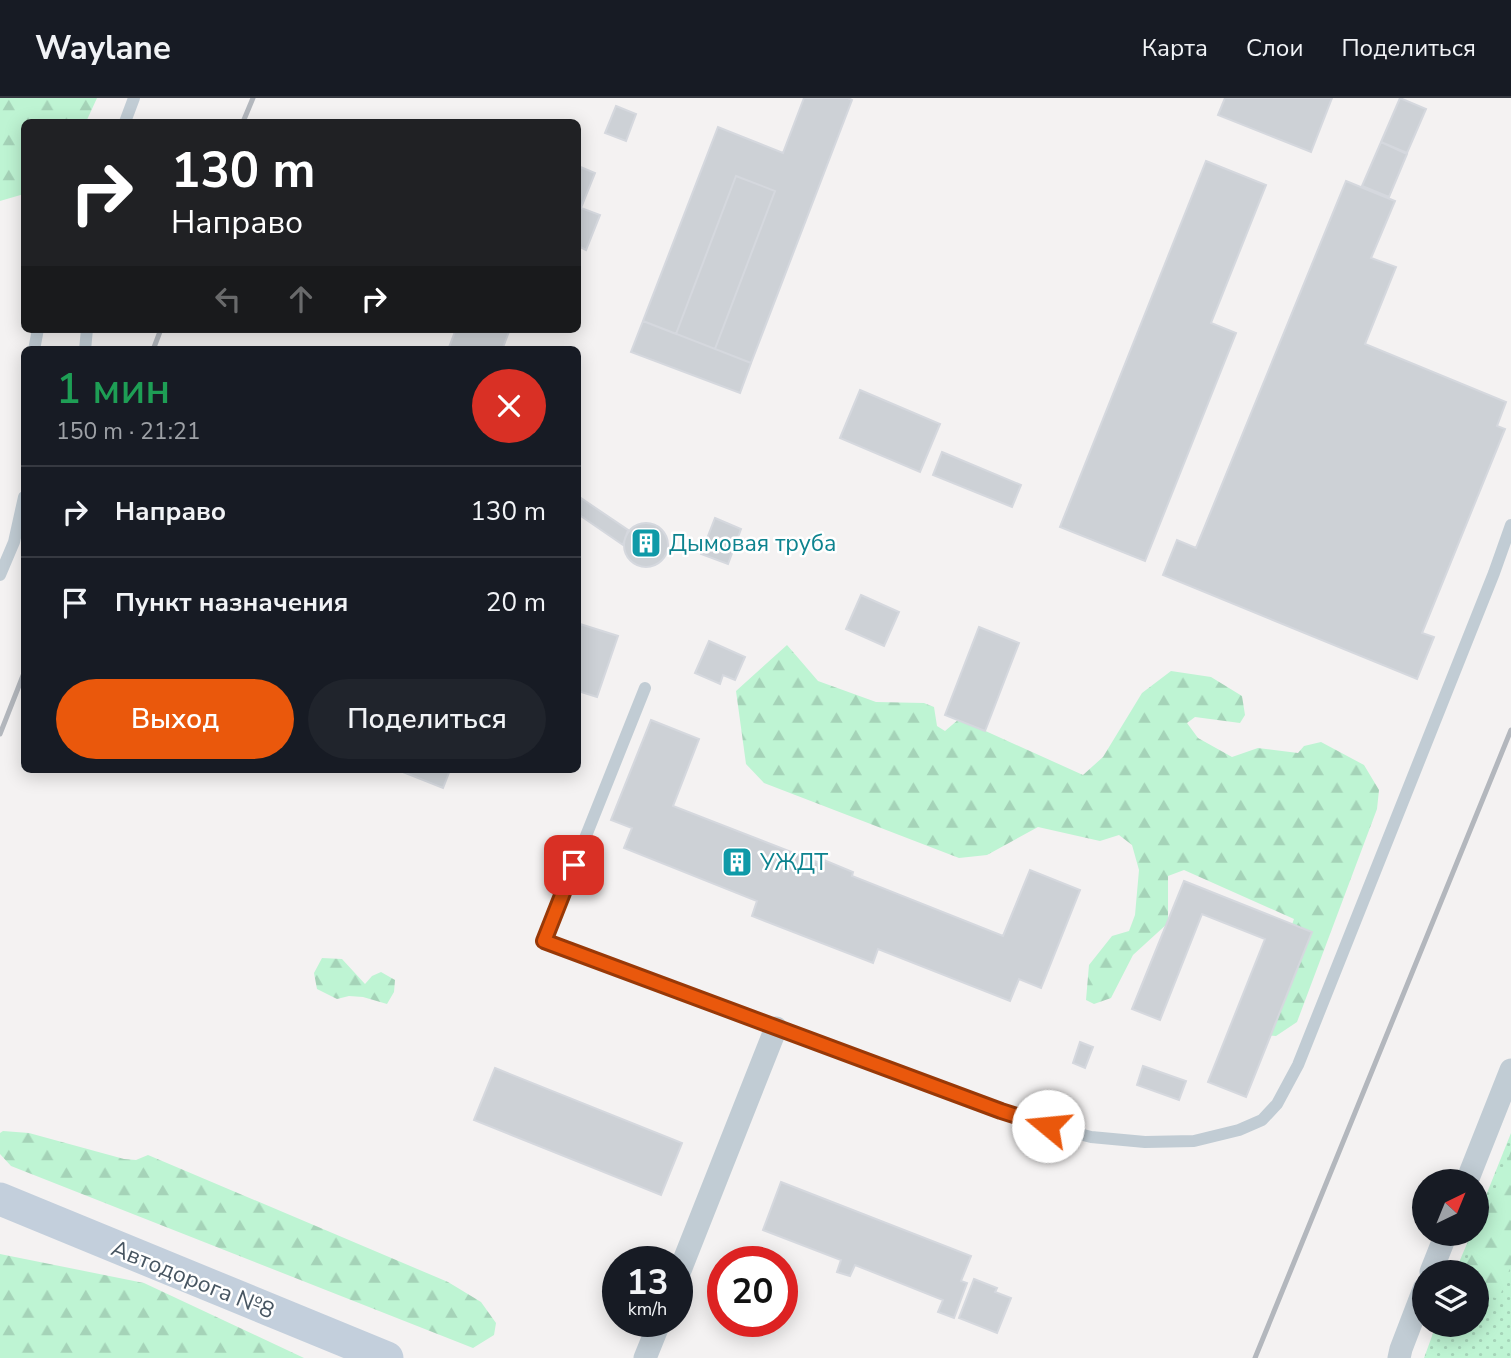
<!DOCTYPE html>
<html lang="ru">
<head>
<meta charset="utf-8">
<style>
  :root { --surface:#171b24; --page:#20242c; --text:#f1f3f6; --muted:#9ea1a6; --line:#363941; --accent:#ea580c }
  body { margin:0; font-family:"Nunito Sans",sans-serif; background:var(--page); color:var(--text); height:100vh; display:flex; flex-direction:column; font-size:26px; white-space:nowrap }
  * { box-sizing:border-box; margin:0 }
  p { font-size:23px; color:var(--muted) }
  .icon { flex:none; width:38px; height:38px; fill:none; stroke:currentColor; stroke-width:2; stroke-linecap:round; stroke-linejoin:round }
  .map { position:relative; flex:1; overflow:hidden }
  .drawer { position:absolute; left:21px; top:248px; width:560px; height:427px; display:flex; flex-direction:column; background:var(--surface); border-radius:10px; box-shadow:0 4px 18px #0003 }
  .drawer>* { flex:none }
  .banner { position:absolute; left:21px; top:21px; width:560px; height:214px; border-radius:10px; box-shadow:0 4px 18px #0003; background:#202124; color:#fff; overflow:hidden }
  .needle { width:46px; rotate:43deg }
  .buttons { position:absolute; left:1412px; top:1071px; display:grid; gap:14px }
  .buttons a { display:grid; place-items:center; width:77px; height:77px; border-radius:50%; background:var(--surface); box-shadow:0 4px 18px #0003; font-size:35px }
  .speed { position:absolute; left:602px; top:1148px; display:flex; gap:14px; font-size:35px; font-weight:700; text-align:center }
  .speed>* { display:grid; place-content:center; width:91px; height:91px; border-radius:50%; background:var(--surface); box-shadow:0 4px 18px #0003; line-height:1 }
  .speed small { font-size:18px; font-weight:400 }
  .speed .limit { border:10px solid #d22; background:#fff; color:#111 }
  .pin { position:absolute; display:grid; place-items:center; width:60px; height:60px; color:#fff; margin:-30px; border-radius:14px; box-shadow:0 4px 10px #0006 }
  .me { position:absolute; width:77px; margin:-38px; rotate:287deg; stroke-linejoin:round; filter:drop-shadow(0 0 5px #0008) }
  .turn { display:flex; align-items:center; gap:24px; height:147px; padding:0 35px; font-size:32px }
  .turn .icon { width:91px; height:91px; stroke-width:2.5 }
  .turn b { display:block; font-size:49px; line-height:60px }
  .lanes { display:flex; align-items:center; height:66px; padding:0 35px; background:#0003; justify-content:center; gap:35px; direction:ltr }
  .lanes .off { opacity:.35 }
  .round { display:grid; place-items:center; flex:none; width:74px; height:74px; border-radius:37px; background:var(--page) }
  .overview { display:flex; align-items:center; justify-content:space-between; height:119px; padding:0 35px }
  h1 { font-size:42px; font-weight:600; line-height:52px; color:#1e9e55 }
  .action { display:flex; gap:14px; margin-top:auto; padding:14px 35px }
  .action a { flex:1; height:80px; border-radius:42px; background:var(--accent); color:#fff; font-size:28px; font-weight:600; line-height:80px; text-align:center }
  .action a+a { background:var(--page); color:var(--text) }
  ul { padding:0; list-style:none }
  li { display:flex; align-items:center; gap:21px; height:91px; padding:0 35px; border-top:2px solid var(--line) }
  li div { flex:1 }
  li b { display:block; font-size:26px }
  li em { font-style:normal }
  header { display:flex; align-items:center; gap:42px; box-sizing:border-box; height:98px; padding:0 35px; background:var(--surface); border-bottom:2px solid var(--line) }
  header strong { font-size:33px }
  nav { display:flex; gap:38px; margin-inline-start:auto; font-size:24px }
  .map>svg:first-child { display:block }
  .grass { fill:url(#grass-dots) }
  .forest { fill:url(#forest-firs) }
  .building { fill:#cdd1d6; stroke:#d5d8de; stroke-width:2 }
  .lines { fill:none; stroke-linecap:round; stroke-linejoin:round }
  .lane { stroke:#c1ccd4; stroke-width:12 }
  .street { stroke:#c1ccd4; stroke-width:23 }
  .secondary { stroke:#c3cfdc; stroke-width:33 }
  .rail { stroke:#b3b7bd; stroke-width:5 }
  .route-casing { stroke:#983908; stroke-width:18 }
  .route { stroke:#ea580c; stroke-width:12 }
  .labels { text-anchor:middle; stroke-width:5; stroke-linejoin:round; paint-order:stroke }
  .culture-label { font-size:23px; fill:#0d838f; stroke:#fff; text-anchor:start }
  .street-label { font-size:23px; fill:#475561; stroke:#fff }
</style>
</head>
<body>
<header>
<strong>Waylane</strong>
<nav><a>Карта</a><a>Слои</a><a>Поделиться</a></nav>
</header>
<div class="map">
<svg width="1511" height="1260" viewBox="0 0 1511 1260">
  <defs>
    <pattern id="grass-dots" width="8" height="8" patternUnits="userSpaceOnUse" patternTransform="scale(1.75)"><rect width="8" height="8" fill="#bef4d3"/><path d="M2 2h.1M6 6h.1" fill="none" stroke="#a5d3b8" stroke-width="1.8" stroke-linecap="round"/></pattern>
    <pattern id="forest-firs" width="22" height="20" patternUnits="userSpaceOnUse" patternTransform="scale(1.75)"><rect width="22" height="20" fill="#bef4d3"/><path d="M5 1l3.5 6h-7zM16 11l3.5 6h-7z" fill="#a5d3b8"/></pattern>
  </defs>
  <rect width="100%" height="100%" fill="#f4f2f2"/>
  <path class="grass" d="M1511 1035V1260H1424L1436 1227H1477V1174H1455L1471 1136H1477V1120Z"/>
  <path class="forest" d="M0 0H97L86 24H24V96L0 103Z
    M787 547 818 583 876 604 924 605 934 609 937 628 945 633 959 621 1083 677 1103 659 1142 595 1171 573 1211 579 1242 598 1245 617 1240 625 1195 619 1187 625 1198 640 1232 659 1258 650 1298 655 1304 648 1321 644 1364 667 1379 692 1377 711 1297 924 1276 938 1263 937 1256 927 1294 821 1184 772 1168 778V825L1133 857 1111 900 1094 906 1086 902 1089 867 1112 838 1129 833 1135 817 1139 772 1132 747 1119 737 1100 743 1038 729 987 757 959 760 764 685 746 666 736 593Z
    M322 860 342 861 365 886 372 878 381 874 395 882 394 894 387 906 363 899 349 898 337 901 317 891 314 875Z
    M3 1033 29 1035 124 1061 136 1062 148 1057 448 1184 481 1204 496 1225 494 1237 473 1250 11 1068 0 1056V1035Z
    M1511 1053V1167L1499 1201 1477 1195V1174H1462Z
    M0 1156 144 1185 304 1260H0Z"/>
  <path class="building" d="M804 0H848L852 2 751 265 643 223 718 29 783 55Z
    M1225 0H1332L1311 54 1218 17Z
    M1400 0 1426 11 1407 55 1381 44Z
    M616 8 636 16 626 43 605 35Z
    M1381 44 1407 56 1389 99 1362 88Z
    M1206 63 1266 87 1211 225 1236 235 1145 463 1060 429Z
    M578 68 595 75 581 110 600 117 586 152 578 148Z
    M736 78 775 93 715 251 751 265 740 295 631 254 643 223 676 236Z
    M1346 83 1395 103 1371 160 1396 169 1365 246 1506 304 1497 328 1505 331 1422 535 1434 539 1417 581 1163 477 1177 442 1196 450Z
    M456 231H510L502 252H448Z
    M860 292 940 326 920 374 840 340Z
    M942 354 1021 387 1012 409 933 377Z
    M578 398 628 432 623 447 578 416Z
    M715 420 741 431 728 466 701 456Z
    M624 447a22 22 0 1 1 44 0a22 22 0 1 1-44 0Z
    M861 497 899 514 884 548 846 531Z
    M580 526 618 538 597 599 578 593V533Z
    M979 529 1019 545 985 633 945 617Z
    M709 543 745 559 735 582 723 577 720 586 695 575Z
    M651 622 699 641 673 708 822 766 824 762 853 774 852 778 1003 838 1030 772 1080 792 1041 890 1019 881 1010 903 878 851 873 865 752 818 757 803 624 750 632 730 611 722Z
    M398 672H450L443 690Z
    M1184 783 1312 834 1246 999 1208 984 1265 841 1202 816 1160 922 1132 911Z
    M1080 944 1093 949 1085 970 1073 965Z
    M1143 968 1186 983 1179 1002 1137 987Z
    M495 970 682 1045 661 1097 474 1022Z
    M781 1084 971 1158 961 1183 967 1185 954 1220 938 1214 943 1202 855 1167 850 1178 837 1174 841 1162 763 1132Z
    M974 1181 997 1190 995 1194 1011 1200 997 1235 959 1220Z"/>
  <g class="lines">
    <path class="lane" d="M125 24 134 0
      M34 252 38 231
      M85 252 87 231
      M0 477 14 444 24 399
      M645 590 544 843 1026 1022 1091 1039 1145 1044 1194 1043 1239 1032 1262 1022 1277 1006 1298 967 1494 475 1511 427"/>
    <path class="street" d="M1467 1083 1511 972
      M1431 1174 1446 1136
      M677 1180 776 930
      M645 1260 660 1223
      M1399 1260 1401 1251 1424 1191"/>
    <path class="secondary" d="M0 1101 387 1260"/>
    <path class="rail" d="M243 24 253 0
      M153 252 161 231
      M0 636 24 575
      M1255 1260 1511 632"/>
  </g>
  <g class="lines">
    <g class="route-casing">
      <path id="route" d="M574 767 544 843 1001 1013 1048 1028"/>
    </g>
    <use href="#route" class="route"/>
  </g>
  <defs>
    <g id="building-square" transform="scale(1.575)"><rect x="-9" y="-9" width="18" height="18" rx="4" fill="#0f9aa8" stroke="#fff"/><path d="M-4-6H4V6H1V3H-1V6H-4ZM-2.5-4.3h1.7v1.8h-1.7ZM.8-4.3h1.7v1.8H.8ZM-2.5-1h1.7V.8h-1.7ZM.8-1h1.7V.8H.8Z" fill="#fff"/></g>
  </defs>
  <g fill-rule="evenodd">
    <use href="#building-square" x="646" y="445"/>
    <use href="#building-square" x="737" y="764"/>
  </g>
  <g class="labels">
    <g class="culture-label">
      <text x="669" y="453">Дымовая труба</text>
      <text x="760" y="772">УЖДТ</text>
    </g>
    <g class="street-label">
      <text transform="translate(193 1181) rotate(22)" y="8">Автодорога №8</text>
    </g>
  </g>
</svg>
<div class="buttons">
<a><svg class="needle" viewBox="-14 -14 28 28"><path d="M0-13l5 13h-10z" fill="#e53935"/><path d="M0 13l5-13h-10z" fill="#9ea1a6"/></svg></a>
<a><svg class="icon" aria-label="layers" viewBox="0 0 24 24"><path d="M12 4l9 5-9 5-9-5zM3 14l9 5 9-5"/></svg></a>
</div>
<div class="speed"><div>13<small>km/h</small></div><div class="limit">20</div></div>
<div class="pin" style="left:574px;top:767px;background:#d93025"><svg class="icon" aria-label="arrive" viewBox="0 0 24 24"><path d="M6 21V4h12l-3 4 3 4H6"/></svg></div>
<svg class="me" style="left:1048px;top:1028px" viewBox="-20 -20 40 40"><circle r="19" fill="#fff"/><path d="M0-13L10 11 0 6-10 11z" fill="#ea580c"/></svg>
<div class="banner">
<div class="turn"><svg class="icon" aria-label="right" viewBox="0 0 24 24"><path d="M7 20v-9h11M14 6l5 5-5 5"/></svg><div><b>130 m</b>Направо</div></div>
<div class="lanes"><svg class="icon off" aria-label="left" viewBox="0 0 24 24"><path d="M17 20v-9H6M10 6l-5 5 5 5"/></svg><svg class="icon off" aria-label="ahead" viewBox="0 0 24 24"><path d="M12 20V5M6 11l6-6 6 6"/></svg><svg class="icon" aria-label="right" viewBox="0 0 24 24"><path d="M7 20v-9h11M14 6l5 5-5 5"/></svg></div>
</div>
<section class="drawer">
<div class="overview"><div><h1>1 мин</h1><p>150 m · 21:21</p></div><a class="round" style="background:#d93025;color:#fff"><svg class="icon" aria-label="close" viewBox="0 0 24 24"><path d="M6 6l12 12M18 6L6 18"/></svg></a></div>
<ul>
<li><svg class="icon" aria-label="right" viewBox="0 0 24 24"><path d="M7 20v-9h11M14 6l5 5-5 5"/></svg><div><b>Направо</b></div><em>130 m</em></li>
<li><svg class="icon" aria-label="arrive" viewBox="0 0 24 24"><path d="M6 21V4h12l-3 4 3 4H6"/></svg><div><b>Пункт назначения</b></div><em>20 m</em></li>
</ul>
<div class="action"><a>Выход</a><a>Поделиться</a></div>
</section>
</div>
</body>
</html>
